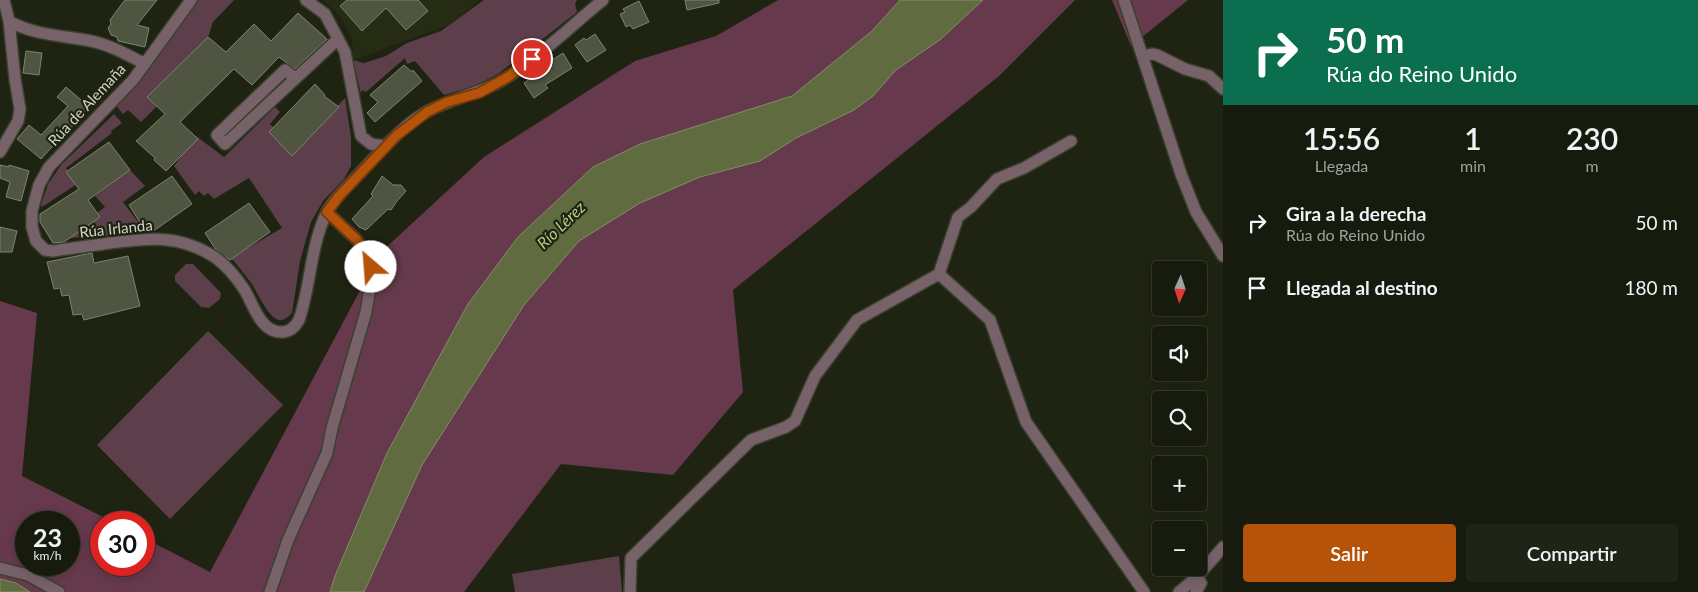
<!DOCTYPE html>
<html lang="es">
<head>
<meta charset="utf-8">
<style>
  :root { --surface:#171b0e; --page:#202417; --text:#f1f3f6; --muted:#9ea19e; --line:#36392e; --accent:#b45309 }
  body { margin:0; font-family:Lato,sans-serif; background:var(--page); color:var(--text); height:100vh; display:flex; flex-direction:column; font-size:19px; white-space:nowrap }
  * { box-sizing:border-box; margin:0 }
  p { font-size:16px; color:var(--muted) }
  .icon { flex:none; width:28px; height:28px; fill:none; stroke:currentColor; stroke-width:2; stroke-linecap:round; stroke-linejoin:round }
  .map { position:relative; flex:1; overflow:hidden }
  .sheet { display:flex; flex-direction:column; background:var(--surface); width:475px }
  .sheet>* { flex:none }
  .top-card { background:#0b6e4f; color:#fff; overflow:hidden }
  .needle { width:32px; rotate:183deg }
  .tools { position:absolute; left:1152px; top:261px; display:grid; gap:10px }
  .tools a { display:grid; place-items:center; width:55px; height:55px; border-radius:5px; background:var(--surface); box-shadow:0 2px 12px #0003,0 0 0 1px var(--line); font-size:25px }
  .speed { position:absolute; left:15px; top:511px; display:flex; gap:10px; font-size:25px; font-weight:700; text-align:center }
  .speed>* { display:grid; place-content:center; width:65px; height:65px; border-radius:50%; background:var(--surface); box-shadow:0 2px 12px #0003,0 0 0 1px var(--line); line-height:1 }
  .speed small { font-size:12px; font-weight:400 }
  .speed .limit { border:8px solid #d22; background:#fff; color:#111 }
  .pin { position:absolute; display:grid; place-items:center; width:42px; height:42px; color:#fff; margin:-21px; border:2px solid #fff; border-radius:50%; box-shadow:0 1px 5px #0007 }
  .me { position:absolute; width:55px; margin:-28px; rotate:333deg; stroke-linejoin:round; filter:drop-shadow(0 0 4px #0008) }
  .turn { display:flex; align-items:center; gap:18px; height:105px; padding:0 20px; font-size:22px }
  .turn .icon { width:65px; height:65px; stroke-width:2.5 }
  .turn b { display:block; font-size:35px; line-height:42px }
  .eta { display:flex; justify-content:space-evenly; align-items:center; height:85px; text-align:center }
  .eta b { font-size:30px; font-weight:600; line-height:35px }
  .primary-button { display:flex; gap:10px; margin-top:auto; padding:10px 20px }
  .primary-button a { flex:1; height:58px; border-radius:5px; background:var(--accent); color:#fff; font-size:20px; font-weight:600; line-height:58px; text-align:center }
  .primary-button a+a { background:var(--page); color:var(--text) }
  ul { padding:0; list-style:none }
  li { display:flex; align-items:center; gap:15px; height:65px; padding:0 20px }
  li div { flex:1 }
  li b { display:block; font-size:19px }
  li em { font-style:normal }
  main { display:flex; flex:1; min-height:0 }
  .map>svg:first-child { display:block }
  .built { fill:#262c13 }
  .green { fill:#5c3f4a }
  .forest { fill:#663a4c; fill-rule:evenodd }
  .water { fill:#606c3f; stroke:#828c68 }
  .building { fill:#4f5541; stroke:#7c836e }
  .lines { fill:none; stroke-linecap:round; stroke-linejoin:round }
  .minor-casing { stroke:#3b402f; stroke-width:14 }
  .minor { stroke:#78626a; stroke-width:11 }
  .route-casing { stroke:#753606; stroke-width:12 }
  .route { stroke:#b45309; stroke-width:9 }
  .labels { text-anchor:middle; stroke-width:4.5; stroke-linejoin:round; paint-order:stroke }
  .street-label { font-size:15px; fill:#d1d5c9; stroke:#1f2412 }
  .water-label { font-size:16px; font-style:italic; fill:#bbcf87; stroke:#1f2412 }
</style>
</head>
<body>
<main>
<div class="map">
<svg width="1223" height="592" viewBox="0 0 1223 592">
  <rect width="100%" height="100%" fill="#1f2412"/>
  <path class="built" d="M323 0H479L451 24 353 60 352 40 341 17Z"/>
  <path class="green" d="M198 0H234L213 22 208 37 148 97 158 105 141 122 128 110 123 114 115 104Z
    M484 0H577L575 4 577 12 498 74 472 87 444 95 415 61 407 64 405 58 366 92 362 90 361 94 353 60 364 63 386 56 407 43 441 31Z
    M345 98 351 137V166L344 179 323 201 311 222 300 261 292 313C289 316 284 321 279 320 268 318 257 291 251 283 245 274 238 266 231 258L282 228 249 178 214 199 208 193 204 196 199 191 195 195 174 166 196 136 224 157 275 107 280 112 270 124 296 149Z
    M114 114 122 123 111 131 112 133 66 168 77 184 42 207 41 205 48 184 61 165Z
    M130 170 145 186 123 202 145 231 133 235 90 236 62 239 105 207 95 196Z
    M186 264H193L221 293 220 299 209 308 201 307 175 281V275Z
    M208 331 283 405 170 519 97 445Z
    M619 556 622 592H515L512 574Z"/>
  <path class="forest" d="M778 0H1075L999 76 733 290 743 392 673 475 561 464 464 592H0V301L37 313 22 476 113 522H101V565H144V538L210 572 380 253 484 157 635 61 716 36ZM26 522H69V565H26Z
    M1112 0H1188L1131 46Z"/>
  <path class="water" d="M900 0H983L941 39 896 70 873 96 854 110 796 138 760 161 700 177 640 203 579 241 524 305 422 465 364 592H330L335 576 387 453 468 304 518 237 593 167 640 144 792 96 872 31Z
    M0 579 16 583 30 592H0Z"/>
  <path class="building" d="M126 0H157L137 25 149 28 145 47 118 41 117 37 111 35 108 28 111 24 110 20 124 1Z
    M347 0H418L428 11 406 30 386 8 362 31 340 6Z
    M685 0H719V3L687 10Z
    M639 1 649 22 633 29 630 25 626 27 620 14 625 12 623 9Z
    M298 13 327 39 295 69 279 57 252 85 234 69 180 122 198 139 166 171 154 160 155 158 136 141 165 114 147 97 208 37 226 52 254 24 271 41Z
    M595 34 606 50 587 62 575 45 584 38 586 40Z
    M26 51 42 53 39 75 23 73Z
    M563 53 572 68 545 85 548 88 534 98 524 83 547 67 546 64Z
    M404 65 412 72 413 70 422 81 375 122 367 113 378 102 370 95Z
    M315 84 325 95 324 96 339 107 292 156 269 132Z
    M66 87 89 107 62 138 61 137 41 159 17 139 29 125 41 135 68 106 57 97Z
    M109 142 130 170 88 200 100 217 64 242 53 243 40 222V214L79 189 66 172Z
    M0 165 9 167V165L29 171 21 201 6 197 10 182 0 178Z
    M172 176 192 204 152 232H146L129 205Z
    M382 176 393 185H401L406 191 397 201 391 210 388 209 366 230 359 227 352 219 373 196 371 194Z
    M249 203 270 232 230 260 216 250 205 233Z
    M0 227 17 231 12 252H0Z
    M92 253 94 263 128 256 140 306 84 320 82 314 73 315 69 295 62 296 60 288 54 289 47 262Z"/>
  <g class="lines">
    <g class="minor-casing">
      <path id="minor" d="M191 0 133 80 49 167 39 185 32 211V227L36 241 45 250 53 251C72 248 91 246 110 243 150 238 180 234 216 258 227 266 236 277 244 289 253 303 260 333 282 332 290 332 295 327 299 320 311 285 310 248 326 214 333 199 348 186 360 173 379 153 404 123 430 110 456 97 483 93 509 76 543 54 572 25 603 0
        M306 0 325 14 345 52 361 136 371 144 385 146
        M1124 0 1181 174 1196 212 1223 256
        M9 21C32 35 66 36 91 41 110 45 128 55 145 64
        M1143 56 1152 54 1157 55 1185 69 1209 76 1223 89
        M295 78 285 70 217 135 225 144 338 39
        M0 152 18 121 20 109 15 79 9 21 4 0
        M939 274 990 320 1026 422 1144 592
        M0 568 28 575 59 592
        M270 592 288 540 327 453 332 428 366 312 372 277 371 267 357 240 327 212
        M630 592 631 558 751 440 786 427 795 421 815 376 857 320 939 274 958 217 971 207 997 179 1024 168 1071 141
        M1179 592 1197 577 1223 547
        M1196 592 1201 583 1197 577"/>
    </g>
    <use href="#minor" class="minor"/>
  </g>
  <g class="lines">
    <g class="route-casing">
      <path id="route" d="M371 267 357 240 327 212 339 196 396 136 427 112 447 102 479 93 508 77 532 59"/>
    </g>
    <use href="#route" class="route"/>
  </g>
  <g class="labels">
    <g class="street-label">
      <text transform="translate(87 105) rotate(-47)" y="5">Rúa de Alemaña</text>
      <text transform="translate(116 229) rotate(-6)" y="5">Rúa Irlanda</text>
    </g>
    <g class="water-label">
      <text transform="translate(561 225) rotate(-44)" y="6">Río Lérez</text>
    </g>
  </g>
</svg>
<div class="tools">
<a><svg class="needle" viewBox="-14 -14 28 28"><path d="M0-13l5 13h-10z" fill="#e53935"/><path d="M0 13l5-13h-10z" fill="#9ea19e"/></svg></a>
<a><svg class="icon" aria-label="sound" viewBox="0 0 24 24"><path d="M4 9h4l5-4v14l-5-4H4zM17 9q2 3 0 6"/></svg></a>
<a><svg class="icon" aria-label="search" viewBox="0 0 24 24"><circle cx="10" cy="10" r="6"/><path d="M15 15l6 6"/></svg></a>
<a>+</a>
<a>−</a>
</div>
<div class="speed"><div>23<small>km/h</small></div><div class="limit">30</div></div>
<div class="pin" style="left:532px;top:59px;background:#d93025"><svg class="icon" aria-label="arrive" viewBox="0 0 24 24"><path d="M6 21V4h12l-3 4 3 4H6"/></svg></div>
<svg class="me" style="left:371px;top:267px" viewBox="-20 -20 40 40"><circle r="19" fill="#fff"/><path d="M0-13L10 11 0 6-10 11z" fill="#b45309"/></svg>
</div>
<section class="sheet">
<div class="top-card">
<div class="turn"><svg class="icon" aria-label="right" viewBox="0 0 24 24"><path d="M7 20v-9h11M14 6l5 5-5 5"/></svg><div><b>50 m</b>Rúa do Reino Unido</div></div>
</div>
<div class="eta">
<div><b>15:56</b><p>Llegada</p></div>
<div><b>1</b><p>min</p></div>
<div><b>230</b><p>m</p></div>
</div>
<ul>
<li><svg class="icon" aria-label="right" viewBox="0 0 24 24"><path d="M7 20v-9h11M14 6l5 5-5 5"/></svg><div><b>Gira a la derecha</b><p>Rúa do Reino Unido</p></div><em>50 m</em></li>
<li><svg class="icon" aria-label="arrive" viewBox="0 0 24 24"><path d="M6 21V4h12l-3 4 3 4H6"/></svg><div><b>Llegada al destino</b></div><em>180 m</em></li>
</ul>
<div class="primary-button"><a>Salir</a><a>Compartir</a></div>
</section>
</main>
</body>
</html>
